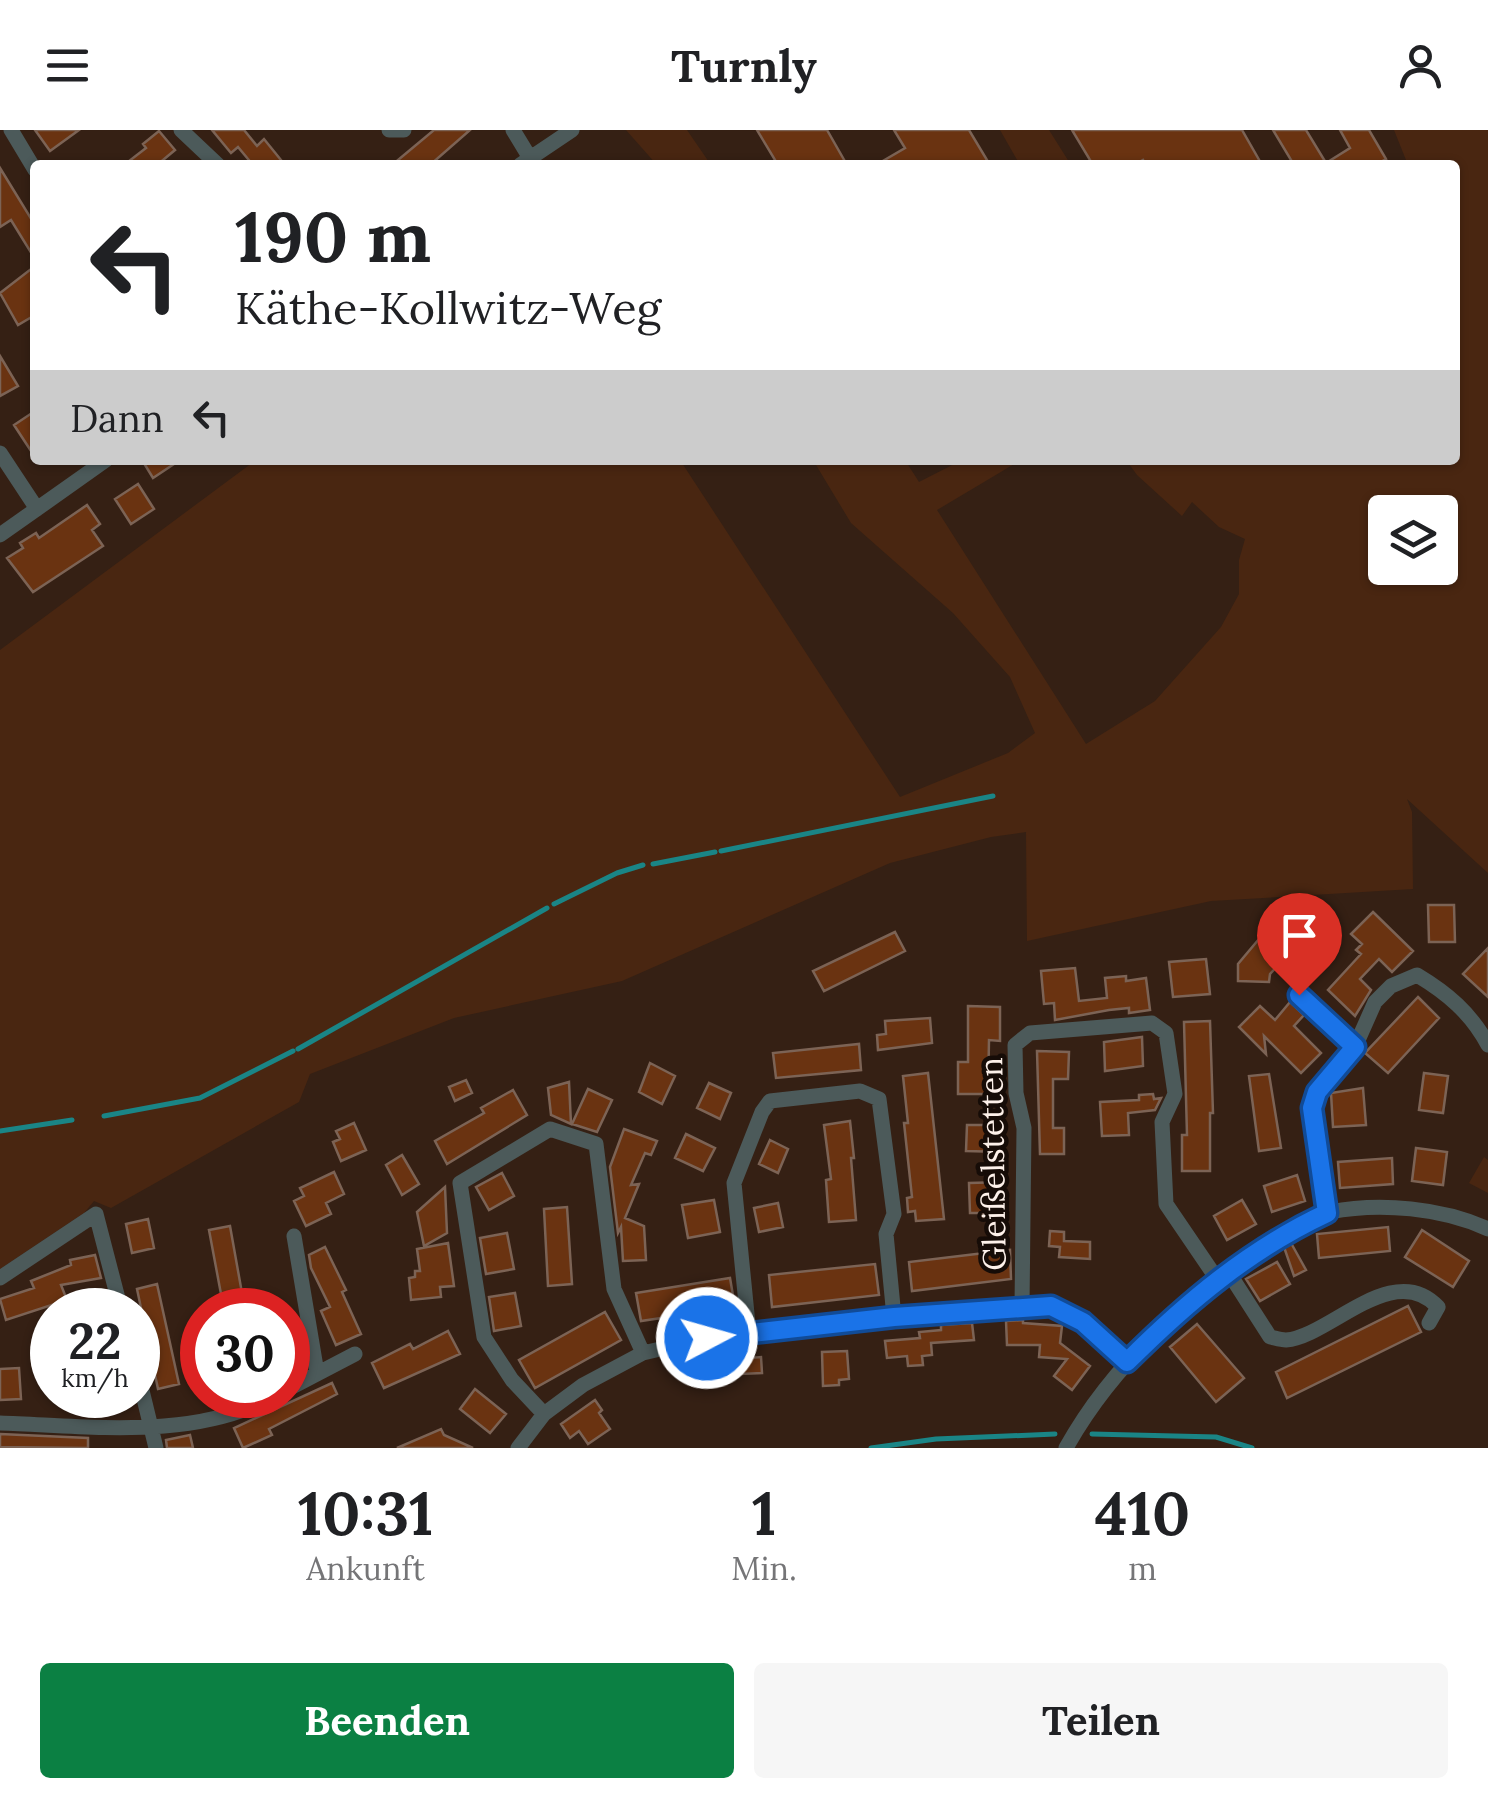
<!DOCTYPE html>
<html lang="de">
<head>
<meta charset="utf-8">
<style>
  :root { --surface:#fff; --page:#f6f6f6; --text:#202124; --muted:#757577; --accent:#0b8043 }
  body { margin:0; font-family:Lora,serif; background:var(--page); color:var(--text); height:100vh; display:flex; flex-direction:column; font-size:38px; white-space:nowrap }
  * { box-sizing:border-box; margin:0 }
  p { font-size:32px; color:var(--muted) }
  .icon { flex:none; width:55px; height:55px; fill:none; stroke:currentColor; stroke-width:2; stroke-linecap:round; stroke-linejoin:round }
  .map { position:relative; height:1318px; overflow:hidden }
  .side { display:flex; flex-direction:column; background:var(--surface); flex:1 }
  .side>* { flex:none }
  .hud { position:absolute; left:30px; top:30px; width:1430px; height:305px; border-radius:10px; box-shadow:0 2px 8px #0004; background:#fff; color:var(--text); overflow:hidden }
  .tools { position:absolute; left:1368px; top:365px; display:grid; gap:20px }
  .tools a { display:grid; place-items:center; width:90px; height:90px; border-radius:10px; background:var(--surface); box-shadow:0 2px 8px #0004; font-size:50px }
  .speed { position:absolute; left:30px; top:1158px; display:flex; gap:20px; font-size:50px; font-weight:700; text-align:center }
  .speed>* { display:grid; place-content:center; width:130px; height:130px; border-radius:50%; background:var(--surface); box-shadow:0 2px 8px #0004; line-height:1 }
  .speed small { font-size:25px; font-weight:400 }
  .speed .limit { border:15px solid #d22; background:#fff; color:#111 }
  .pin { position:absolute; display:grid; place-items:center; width:85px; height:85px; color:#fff; margin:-102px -42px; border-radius:50% 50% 50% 0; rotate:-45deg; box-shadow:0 0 10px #0007 }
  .pin .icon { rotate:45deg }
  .me { position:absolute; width:110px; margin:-55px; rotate:84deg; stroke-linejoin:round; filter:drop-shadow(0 0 8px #0008) }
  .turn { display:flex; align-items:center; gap:35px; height:210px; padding:0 40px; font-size:45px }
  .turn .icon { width:130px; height:130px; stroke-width:2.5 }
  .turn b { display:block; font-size:70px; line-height:85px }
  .then { display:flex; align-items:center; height:95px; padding:0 40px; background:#0003; gap:20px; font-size:38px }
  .eta { display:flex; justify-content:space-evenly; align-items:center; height:170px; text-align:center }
  .eta b { font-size:60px; font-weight:700; line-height:70px }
  .primary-button { display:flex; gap:20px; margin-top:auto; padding:20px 40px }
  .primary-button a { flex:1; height:115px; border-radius:10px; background:var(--accent); color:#fff; font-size:40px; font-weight:700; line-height:115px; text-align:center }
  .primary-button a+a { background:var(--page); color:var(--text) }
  header { display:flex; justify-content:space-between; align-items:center; height:130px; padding:0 40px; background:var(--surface); font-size:45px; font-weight:700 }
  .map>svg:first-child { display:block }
  .green { fill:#492611; fill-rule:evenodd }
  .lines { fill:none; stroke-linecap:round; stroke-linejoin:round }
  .stream { stroke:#1a8586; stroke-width:5 }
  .building { fill:#6a3311; stroke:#7c6355; stroke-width:2.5 }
  .minor { stroke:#4c5a5a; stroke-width:15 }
  .route-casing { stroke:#114b97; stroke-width:25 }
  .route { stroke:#1a73e8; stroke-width:18 }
  .labels { text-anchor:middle; stroke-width:9; stroke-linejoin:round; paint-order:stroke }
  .street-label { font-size:32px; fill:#fdf1ea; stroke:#160c07 }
</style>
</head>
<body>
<header><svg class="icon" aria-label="menu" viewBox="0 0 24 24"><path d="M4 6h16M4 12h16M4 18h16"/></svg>Turnly<svg class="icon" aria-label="person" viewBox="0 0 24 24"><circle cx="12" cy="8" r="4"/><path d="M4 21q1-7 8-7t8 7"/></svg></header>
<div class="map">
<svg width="1488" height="1318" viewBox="0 0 1488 1318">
  <rect width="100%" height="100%" fill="#352014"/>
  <path class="green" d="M626 0H687L711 35H657Z
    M1000 0H1049L1071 35H1020Z
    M1394 0H1488V743L1407 669 1412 682 1413 759 1211 771 1027 811 1026 702 991 707 890 733 622 851 454 888 310 944 299 972 111 1078 94 1071 84 1083 0 1139V520L256 330H680L900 667 1008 623 1035 603 1010 547 953 483 851 393 813 330H905L919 352 962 330H1021L937 380 1086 614 1155 571 1221 497 1239 464V430L1245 409 1219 397 1192 372 1182 386 1137 345 1126 330H1455V35H1408ZM1385 382H1440V438H1385Z
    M1484 1027 1488 1030V1063L1469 1053Z"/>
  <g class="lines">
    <path class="stream" d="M721 721 993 666
      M653 734 715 722
      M554 774 617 743 643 735
      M298 919 547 778
      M104 986 200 968 293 921
      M0 1001 72 990
      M1092 1304 1216 1307 1252 1318
      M871 1318 936 1309 1055 1304"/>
  </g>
  <path class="building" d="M35 0H79L50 21Z
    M212 0H244L257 16 264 9 285 35H253L238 17 231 23Z
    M434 0H470L430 35H392Z
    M757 0H827L847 35H778Z
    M894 0H969L990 35H876L905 18Z
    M1072 0H1242L1262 35H1146L1143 30 1134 35H1093Z
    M1273 0H1306L1326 33 1350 18 1340 0H1369L1386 29 1375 35H1294Z
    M159 1 175 20 157 35H124L146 18 143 14Z
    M0 38 35 95V129L11 90 0 97Z
    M35 136V185L18 195 0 163Z
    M0 226 18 256 0 266Z
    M35 281V327L14 295Z
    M142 330H180L153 348Z
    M138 354 154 379 131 394 115 369Z
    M87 375 100 394 92 400 103 416 33 462 7 428 23 418 20 413 36 403 39 408Z
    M1428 775H1454L1455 812H1429Z
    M1303 779 1329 806 1308 826 1282 799Z
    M1373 782 1413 821 1392 842 1379 829 1360 849 1371 860 1355 886 1328 860 1361 824 1356 820 1362 814 1351 804Z
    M895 802 905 821 824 861 813 841Z
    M1259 809 1283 830 1270 844 1269 852 1238 851V834Z
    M1488 818V867L1463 844Z
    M1206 829 1210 864 1173 867 1169 832Z
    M1075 838 1079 871 1107 868 1105 848 1126 846V851L1146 848 1150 880 1129 883V878L1109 880 1055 890 1054 873 1044 874 1041 841Z
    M1418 867 1439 888 1388 943 1365 923Z
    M1290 872 1304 885 1294 896 1321 923 1301 943 1264 906 1266 924 1239 897 1260 876 1275 890Z
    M968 876 1000 877V911L989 910 988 964H958V932H968Z
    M930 888 932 913 878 920 877 905 886 904 885 891Z
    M1210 891 1213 983H1210V1041H1182V1005H1187L1184 892Z
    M1142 907 1143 936 1105 941 1104 912Z
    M859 914 861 940 776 948 773 923Z
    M1037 921 1069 922 1068 949H1053V998H1064V1024H1040Z
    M650 933 675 946 662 974 639 962Z
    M928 943 944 1089 916 1091 915 1081 908 1082 907 1068 912 1067 904 993H908L903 946Z
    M1424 943 1448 946 1443 983 1419 980Z
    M1269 944 1281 1018 1259 1021 1249 946Z
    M466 950 472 963 455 971 449 957Z
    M569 952 571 994 551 985 548 958Z
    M709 953 731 963 720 989 697 978Z
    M1363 958 1366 995 1333 997 1331 963Z
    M588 959 612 970 597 1002 572 994Z
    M513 960 527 985 447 1034 435 1011 484 983 481 978Z
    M1153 964 1154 969 1161 968 1155 980 1128 983 1129 1005 1102 1006 1100 972 1139 970V965Z
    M850 991 854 1028H851L856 1090 829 1092 826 1050 831 1049 824 995Z
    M354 993 366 1020 341 1031 333 1012 340 1009 336 1001Z
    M967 995H1003V1022L966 1021Z
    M624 999 657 1011 651 1025 645 1023 631 1055 639 1054 625 1088 644 1096 646 1130 623 1131 621 1097 618 1103 610 1037Z
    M686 1004 715 1018 703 1041 675 1028Z
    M770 1010 788 1019 778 1043 759 1034Z
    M1416 1018 1447 1022 1443 1055 1412 1051Z
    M402 1025 419 1054 402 1065 386 1035Z
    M1392 1028 1393 1054 1340 1058 1338 1032Z
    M334 1042 344 1064 326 1073 331 1084 306 1096 294 1071 304 1066 300 1058Z
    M502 1043 514 1066 489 1080 476 1057Z
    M1297 1045 1305 1071 1272 1082 1264 1056Z
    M1005 1052V1083H970L969 1053Z
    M445 1057 447 1103 424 1116 417 1082Z
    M714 1070 720 1102 688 1108 682 1075Z
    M1242 1070 1256 1094 1227 1110 1214 1086Z
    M778 1073 783 1097 759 1102 754 1078Z
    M567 1077 572 1154 548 1156 544 1079Z
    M148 1089 154 1118 132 1123 126 1094Z
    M230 1096 245 1180H224L209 1100Z
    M1388 1097 1390 1121 1319 1128 1317 1104Z
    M1422 1100 1469 1131 1453 1157 1405 1127Z
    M1050 1101 1064 1102V1111L1090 1112V1129L1059 1127 1060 1117 1049 1116Z
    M507 1103 514 1139 486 1144 480 1108Z
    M448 1113 454 1156 440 1157 441 1167 411 1170 409 1148 415 1147V1141H420L417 1119Z
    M1291 1113 1306 1140 1294 1146 1284 1117Z
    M325 1117 346 1160 342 1162 361 1204 336 1215 321 1181 330 1177 311 1138 309 1125Z
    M1010 1120 1011 1149 912 1161 909 1132Z
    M95 1125 101 1148 61 1155 67 1170 6 1190 0 1169 34 1158 31 1151 71 1135 70 1130Z
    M1277 1132 1290 1154 1260 1171 1246 1149Z
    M875 1134 879 1165 772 1177 769 1145Z
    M730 1148 735 1177 641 1191 636 1163Z
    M157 1154 179 1254 158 1259 137 1159Z
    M515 1163 521 1196 494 1201 489 1167Z
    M1408 1176 1421 1202 1287 1268 1276 1242Z
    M605 1182 621 1210 535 1258 519 1230Z
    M1023 1190V1193L1062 1196 1060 1213 1090 1236 1072 1260 1054 1246 1067 1229 1039 1227 1040 1215H1007L1006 1191Z
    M972 1193 974 1210 931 1213 932 1225 922 1226 923 1235 908 1236 907 1226 887 1228 885 1211 920 1208 919 1202 941 1200V1195Z
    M1197 1194 1244 1248 1216 1272 1170 1217Z
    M448 1201 460 1224 384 1258 372 1233 410 1214 413 1219Z
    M847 1221 849 1249 839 1250V1255L823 1256 822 1222Z
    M761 1227 762 1243 740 1244 738 1229Z
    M19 1238 21 1269 0 1270V1239Z
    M332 1253 337 1264 269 1299 272 1305 243 1318 234 1298Z
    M475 1259 506 1284 490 1303 460 1279Z
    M595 1270 602 1280 599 1283 610 1299 588 1314 579 1301 570 1308 561 1294Z
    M441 1299 444 1305 473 1318H397Z
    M0 1304 88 1308V1318L0 1317Z
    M190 1305 193 1318H167L166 1310Z"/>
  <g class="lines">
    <path class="minor" d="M11 0 35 40
      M181 0 218 35
      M389 0H404
      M513 0 530 28
      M520 35 572 0
      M0 323 37 379
      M0 405 106 330
      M1299 865 1355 917
      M1327 1083 1312 978 1317 962 1355 917 1375 872 1391 856 1417 845C1447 863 1471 883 1488 915
      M294 1106 317 1243
      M1227 1140 1270 1207C1275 1208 1280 1210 1286 1210 1329 1207 1393 1129 1438 1177L1429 1193
      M0 1148 96 1084 121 1180
      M1022 1177 1024 998 1016 963 1015 915 1030 903 1152 893 1166 903 1175 964 1162 992 1166 1074 1217 1149
      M749 1204 734 1053 762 982 770 971 860 961 879 969 894 1084 886 1104 894 1187
      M138 1244 156 1318
      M288 1259 355 1224
      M544 1284 512 1250 484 1207 460 1053 550 999 596 1014 614 1159 643 1223
      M0 1293C91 1296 194 1311 277 1265
      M518 1318 544 1284 583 1255 643 1223 707 1208 894 1187 1051 1177C1083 1186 1103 1211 1127 1232
      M1066 1318C1112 1235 1190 1164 1269 1114 1288 1102 1309 1087 1330 1082 1380 1072 1443 1078 1488 1099"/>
  </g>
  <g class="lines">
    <g class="route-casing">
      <path id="route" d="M707 1208 894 1187 1051 1176 1083 1192 1127 1232C1187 1172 1250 1119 1327 1083L1312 978 1317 962 1355 917 1299 865"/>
    </g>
    <use href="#route" class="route"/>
  </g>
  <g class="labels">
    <g class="street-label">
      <text transform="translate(993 1034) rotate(-91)" y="11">Gleißelstetten</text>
    </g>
  </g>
</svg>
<div class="tools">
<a><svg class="icon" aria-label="layers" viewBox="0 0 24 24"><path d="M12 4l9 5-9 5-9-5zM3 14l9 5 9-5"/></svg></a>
</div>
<div class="speed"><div>22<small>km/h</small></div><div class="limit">30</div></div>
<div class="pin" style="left:1299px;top:865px;background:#d93025"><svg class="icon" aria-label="arrive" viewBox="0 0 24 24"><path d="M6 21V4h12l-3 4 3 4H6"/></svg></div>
<svg class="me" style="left:707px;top:1208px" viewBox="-20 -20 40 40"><circle r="17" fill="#1a73e8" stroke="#fff" stroke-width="3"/><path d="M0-11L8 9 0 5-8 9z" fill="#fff"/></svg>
<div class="hud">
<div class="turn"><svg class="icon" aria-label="left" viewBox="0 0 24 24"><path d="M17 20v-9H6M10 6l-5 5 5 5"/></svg><div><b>190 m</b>Käthe-Kollwitz-Weg</div></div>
<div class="then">Dann<svg class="icon" aria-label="left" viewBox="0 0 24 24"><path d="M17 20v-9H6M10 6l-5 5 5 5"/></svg></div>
</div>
</div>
<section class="side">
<div class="eta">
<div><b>10:31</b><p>Ankunft</p></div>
<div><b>1</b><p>Min.</p></div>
<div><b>410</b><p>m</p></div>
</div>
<div class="primary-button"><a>Beenden</a><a>Teilen</a></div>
</section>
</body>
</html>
